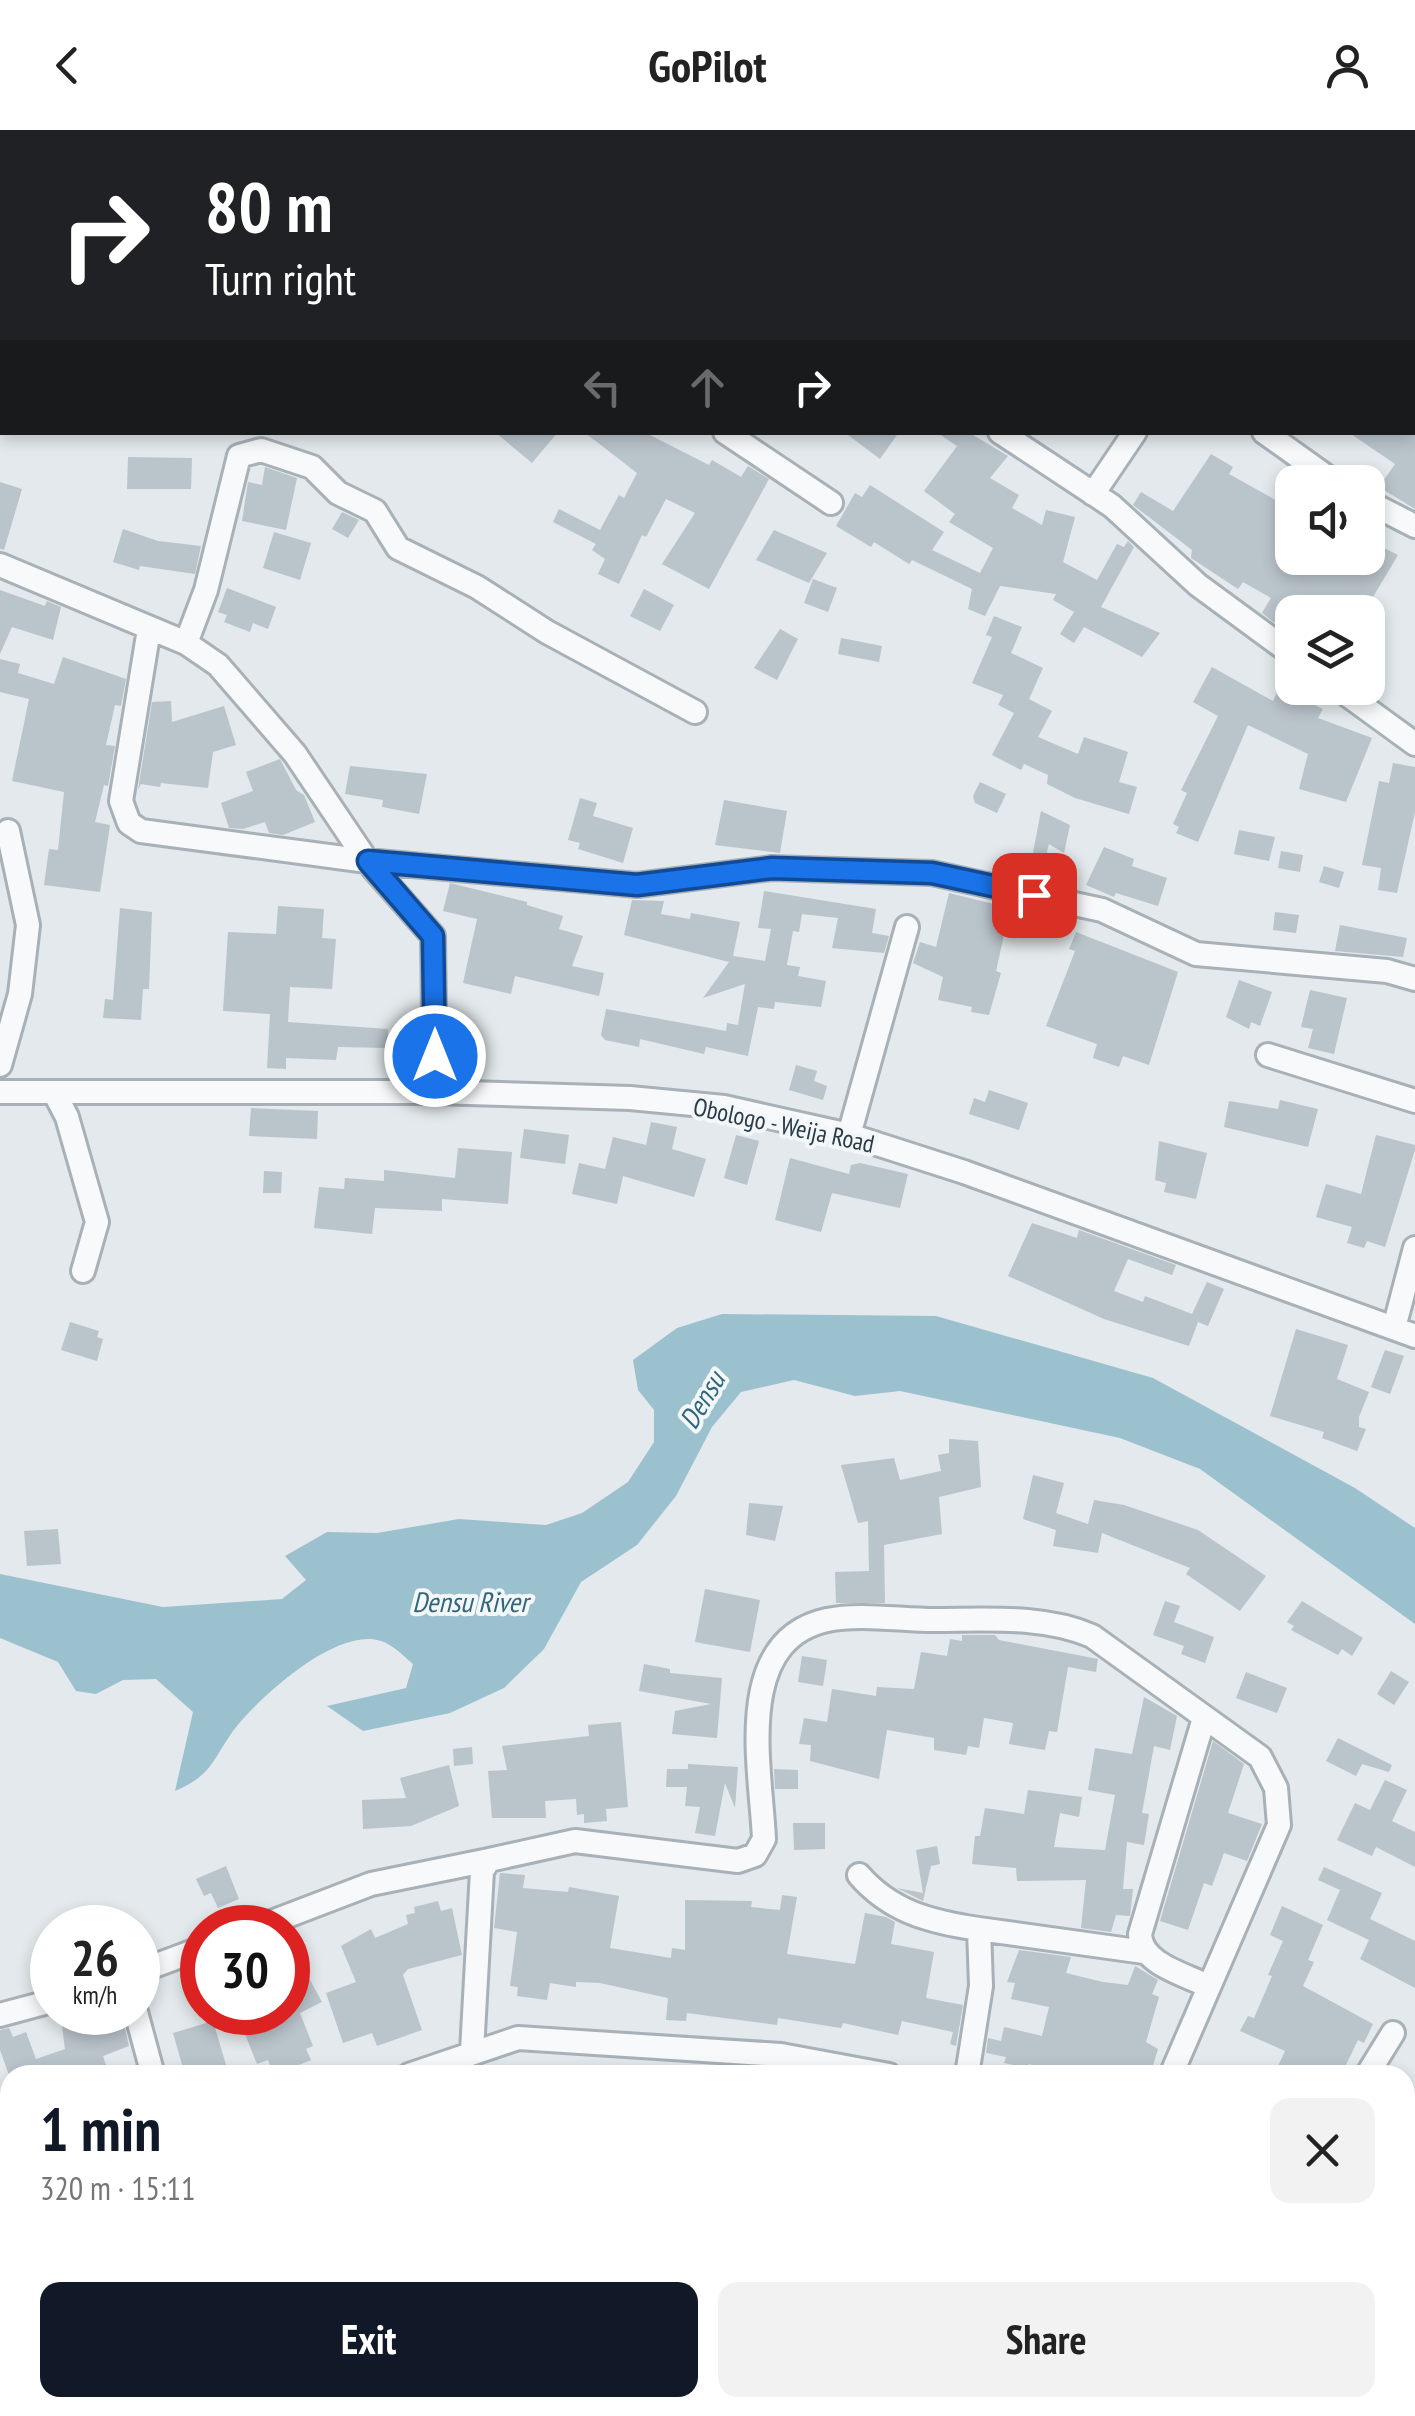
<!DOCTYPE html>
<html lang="en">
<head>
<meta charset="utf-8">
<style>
  :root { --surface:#fff; --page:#f2f2f2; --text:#222; --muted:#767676; --accent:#111827 }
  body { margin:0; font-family:"PT Sans Narrow",sans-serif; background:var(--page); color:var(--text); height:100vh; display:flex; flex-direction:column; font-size:38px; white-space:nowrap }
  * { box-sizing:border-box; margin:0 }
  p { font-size:32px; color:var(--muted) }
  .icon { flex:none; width:55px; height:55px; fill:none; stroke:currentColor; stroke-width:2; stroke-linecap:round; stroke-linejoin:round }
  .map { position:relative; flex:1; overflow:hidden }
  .details { position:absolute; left:0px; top:1935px; width:1415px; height:352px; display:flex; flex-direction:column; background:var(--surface); border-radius:30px 30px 0 0; box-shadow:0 5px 15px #0003 }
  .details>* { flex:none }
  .top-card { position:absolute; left:0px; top:0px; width:1415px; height:305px; box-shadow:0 5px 15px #0003; background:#202124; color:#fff; overflow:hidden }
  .fabs { position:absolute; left:1275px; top:335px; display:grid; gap:20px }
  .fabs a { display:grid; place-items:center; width:110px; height:110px; border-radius:20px; background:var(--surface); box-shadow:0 5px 15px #0003; font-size:50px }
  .speed { position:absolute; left:30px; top:1775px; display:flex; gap:20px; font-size:50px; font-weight:700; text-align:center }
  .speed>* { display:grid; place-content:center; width:130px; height:130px; border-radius:50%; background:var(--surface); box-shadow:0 5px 15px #0003; line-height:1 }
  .speed small { font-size:25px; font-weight:400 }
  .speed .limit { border:15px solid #d22; background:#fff; color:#111 }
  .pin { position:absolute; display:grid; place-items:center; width:85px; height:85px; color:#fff; margin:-42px; border-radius:20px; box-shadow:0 5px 15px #0006 }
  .me { position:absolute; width:110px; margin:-55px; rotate:0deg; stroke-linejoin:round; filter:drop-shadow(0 0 8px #0008) }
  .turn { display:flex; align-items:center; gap:35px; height:210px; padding:0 40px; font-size:45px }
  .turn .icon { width:130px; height:130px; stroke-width:2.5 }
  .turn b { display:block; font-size:70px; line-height:85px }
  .lanes { display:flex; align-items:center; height:95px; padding:0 40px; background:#0003; justify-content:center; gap:50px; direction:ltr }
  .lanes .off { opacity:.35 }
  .round { display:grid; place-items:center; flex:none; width:105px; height:105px; border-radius:20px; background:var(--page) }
  .headline { display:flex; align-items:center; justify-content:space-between; height:170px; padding:0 40px }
  h1 { font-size:60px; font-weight:800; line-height:75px; color:var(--accent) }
  .primary-button { display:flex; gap:20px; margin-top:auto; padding:20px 40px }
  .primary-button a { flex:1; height:115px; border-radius:20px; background:var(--accent); color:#fff; font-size:40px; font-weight:800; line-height:115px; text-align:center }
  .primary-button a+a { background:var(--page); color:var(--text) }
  header { display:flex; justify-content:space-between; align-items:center; height:130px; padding:0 40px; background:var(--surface); font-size:45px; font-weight:800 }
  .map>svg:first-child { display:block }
  .water { fill:#9cc1ce }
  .building { fill:#bac4cb }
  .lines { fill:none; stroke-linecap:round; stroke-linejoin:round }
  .minor-casing { stroke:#a7b1b7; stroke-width:28 }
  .minor { stroke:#f7f9fa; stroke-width:22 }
  .route-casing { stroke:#114b97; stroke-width:25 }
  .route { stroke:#1a73e8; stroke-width:18 }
  .labels { text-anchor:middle; stroke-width:8; stroke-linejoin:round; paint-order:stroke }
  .street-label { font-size:25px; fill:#293b46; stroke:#f3f7f9 }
  .water-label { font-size:28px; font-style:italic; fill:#30677e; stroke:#f3f7f9 }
</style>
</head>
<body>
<header><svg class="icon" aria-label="back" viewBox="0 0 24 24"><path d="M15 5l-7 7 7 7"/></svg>GoPilot<svg class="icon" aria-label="person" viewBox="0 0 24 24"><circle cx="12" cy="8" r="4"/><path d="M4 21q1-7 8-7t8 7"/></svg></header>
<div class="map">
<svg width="1415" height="2286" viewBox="0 0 1415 2286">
  <rect width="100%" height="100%" fill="#e3e9ec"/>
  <path class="water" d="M722 1184 936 1186 1153 1248 1355 1358 1415 1398V1494L1200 1339 1120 1308 900 1261 855 1266 794 1250 741 1262 712 1297 676 1366 637 1415 581 1452 544 1519 504 1558 450 1583 363 1601 327 1576 406 1558 413 1534C405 1527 392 1514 381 1511 337 1496 258 1568 233 1601 212 1631 211 1646 175 1661L193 1582 156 1549 123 1550 96 1564 76 1561 58 1532 0 1508V1444L163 1477 282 1469 306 1450 285 1426 327 1402 377 1403 459 1389 546 1395 582 1383 628 1352 654 1312V1280L638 1260 633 1230 677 1198Z"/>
  <path class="building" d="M495 302H558L532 333Z
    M584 302H644L709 335 712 330 741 347 748 336 769 349 709 459 662 434 695 383 666 369 646 407 642 405 619 454 598 444 605 429 592 420 596 414 553 392 559 379 600 400 619 365 624 368 637 343Z
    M844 302H899L880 329Z
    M936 302H968L1008 326 990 348 1019 365 1012 378 1042 395 1046 380 1075 387 1063 432 1097 450 1117 414 1124 417 1128 411 1134 417 1101 477 1160 503 1142 527 1084 497 1074 513 1060 504 1074 482 1053 470 1056 464 1000 456 985 486 968 479 972 459 912 430 909 434 874 412 871 417 836 396 855 363 862 367 870 355 944 402 932 420 980 443 993 418 949 392 955 384 924 361 957 316Z
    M1348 302H1415V379L1379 357 1395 334Z
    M1211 324 1233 337 1229 344 1279 372 1275 379 1292 388V428H1368V410L1398 425 1364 482H1292V506L1262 483 1271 468 1243 452 1238 459 1191 428 1192 420 1133 375 1141 362 1173 381Z
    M128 327 192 328 191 359H127Z
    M265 337 297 348 286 400 242 391 248 352 262 355Z
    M0 352 22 359 4 420 0 419Z
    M342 382 359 390 348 408 332 399Z
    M123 399 158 411 201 416 195 444 140 436 139 440 113 432Z
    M774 400 827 423 809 453 756 430Z
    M274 402 311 413 300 450 263 438Z
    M813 449 837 458 828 482 804 473Z
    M227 458 276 477 268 499 253 493 250 502 224 492 227 485 218 482Z
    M644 459 674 475 660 501 630 486Z
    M0 460 45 476 47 471 61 477 53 510 12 497 0 524Z
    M994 486 1022 497 1011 523 1043 538 1029 569 1052 581 1038 607 1078 624 1084 607 1128 622 1119 652 1137 657 1129 684 1075 668 1047 654 1048 645 1024 634 1021 640 992 625 1014 583 998 575 1003 565 972 553 992 507 986 505Z
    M780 499 798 509 777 550 754 538Z
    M841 508 882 516 879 532 838 524Z
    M63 527 126 549 121 576 115 575 106 615 115 616 108 656 104 655 95 692 110 695 100 762 44 755 49 719 58 720 64 662 12 651 29 569 0 562V529L20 534 18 543 54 554Z
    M1212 537 1273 571 1279 558 1323 579 1318 588 1372 608 1346 672 1299 659 1308 624 1248 595 1198 712 1176 703 1179 697 1173 694 1187 663 1181 660 1218 586 1193 572Z
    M171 571 172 592 224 576 236 615 213 622 208 658 161 653 160 657 141 654 138 660 152 572Z
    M280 629 296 660 304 665 315 692 283 705 269 703 265 692 243 699 229 698 221 673 253 661 246 642Z
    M1393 633 1415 637V682L1397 763 1378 760 1381 738 1362 735 1379 651 1389 653Z
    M350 636 427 644 419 684 382 677 383 670 345 664Z
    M980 652 1006 664 997 683 975 673 973 666Z
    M580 668 597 673 593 686 633 698 623 733 578 719 580 713 568 710Z
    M724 670 787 681 780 723 715 715Z
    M1041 681 1070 695 1064 723 1049 714 1042 741 1030 738Z
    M1239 700 1275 707 1269 731 1234 724Z
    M1104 717 1134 729 1132 736 1167 748 1158 776 1116 763 1114 767 1086 755Z
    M1281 721 1303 725 1300 742 1278 738Z
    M1011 724 1025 727 1022 747 1007 744Z
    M1324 736 1344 742 1339 758 1319 752Z
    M450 753 527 772V775L563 786 559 799 583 806 572 836 604 843 599 866 515 846 511 864 463 853 477 789 443 781Z
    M764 761 876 779 872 803 889 806 884 823 832 818 838 788 802 784 799 802 793 801 787 835 800 837 798 846 826 851 821 877 775 872 774 879 758 877 748 926 706 917 704 924 640 909 639 917 605 910 601 905 606 879 726 901 727 893 738 895 745 854 703 868 729 832 624 805 632 770 664 771 661 784 690 789 691 783 740 792 733 826 765 831 771 799 758 798Z
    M949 763 1014 779 1004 805 996 841 1001 843 989 885 971 882 972 877 938 870 943 847 913 833 920 812 936 817Z
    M278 776 324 779 322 808 336 809 332 859 290 857 288 892 388 899 387 918 338 917 336 930 286 928V939L267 938 270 884 223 881 228 802 276 804Z
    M120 778 152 782 149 859H143L141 890 103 888 105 869 113 870Z
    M1275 782 1299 785 1296 803 1273 800Z
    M1340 795 1407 808 1403 827 1335 821Z
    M1076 802 1178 842 1149 935 1123 926 1119 937 1093 928 1097 914 1046 896 1075 821 1069 819Z
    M1239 850 1272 862 1260 896 1251 892 1249 899 1226 887Z
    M1310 860 1347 868 1334 924 1308 918 1313 899 1301 897Z
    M796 935 817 941 814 951 827 956 823 970 789 960Z
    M989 960 1028 973 1019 1000 969 984 974 968 985 972Z
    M1280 970 1318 979 1308 1017 1224 997 1229 971 1278 979Z
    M251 978 318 981 317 1009 249 1006Z
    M651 992 677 997 672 1019 706 1029 694 1067 623 1046 617 1074 572 1064 579 1033 605 1039 613 1007 646 1015Z
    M524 999 569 1005 565 1034 520 1028Z
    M736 1005 759 1011 747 1055 724 1048Z
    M1376 1005 1415 1015V1020L1385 1117 1367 1111 1364 1118 1347 1113 1352 1097 1316 1087 1326 1054 1361 1064Z
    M1159 1011 1207 1023 1196 1069 1164 1062 1166 1053 1155 1050Z
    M458 1018 512 1022 508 1074 442 1069V1081L375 1078 372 1104 314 1098 319 1057 344 1059 345 1048 384 1051V1040L455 1048Z
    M790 1028 849 1044 851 1035 860 1033 908 1044 900 1078 832 1063 821 1102 775 1090Z
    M264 1041 282 1042 281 1063H263Z
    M1032 1093 1077 1108 1079 1100 1176 1135 1172 1145 1128 1129 1114 1161 1143 1172 1145 1166 1192 1184 1207 1152 1224 1159 1208 1196 1198 1192 1189 1216 1104 1189 1008 1146Z
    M70 1192 99 1201 97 1207 103 1209 97 1231 61 1220Z
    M1296 1199 1348 1215 1337 1249 1369 1262 1359 1287V1297L1366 1299 1357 1321 1322 1308 1324 1302 1270 1286Z
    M1385 1220 1404 1226 1390 1264 1371 1257Z
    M949 1309 978 1311 981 1357 939 1367 942 1404 884 1415 885 1473H836L835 1442 869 1441 868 1391 858 1393 841 1335 894 1328 900 1350 941 1341 938 1325 949 1323Z
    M1033 1345 1064 1353 1056 1383 1088 1394 1094 1370 1124 1375 1198 1400 1266 1446 1240 1481 1186 1444 1190 1438 1102 1403 1098 1423 1053 1416 1056 1400 1023 1389Z
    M749 1373 783 1376 775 1411 746 1405Z
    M58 1399 61 1434 27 1436 24 1401Z
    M705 1459 760 1470 750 1522 695 1512Z
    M1165 1471 1180 1476 1174 1492 1214 1507 1205 1533 1181 1524 1184 1516 1153 1505Z
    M1302 1471 1363 1508 1352 1526 1342 1519 1338 1525 1291 1500 1294 1496 1287 1492Z
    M962 1505H995L999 1510 1098 1529 1096 1542 1068 1537 1057 1602 1049 1601 1045 1620 1009 1614 1013 1593 984 1588 979 1618 968 1616 966 1625 934 1620V1608L887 1600 879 1649 810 1631 811 1615 799 1614 804 1588 827 1592 832 1559 876 1566 877 1557 914 1559 921 1522 947 1526 950 1509 962 1511Z
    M802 1526 827 1530 823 1556 798 1552Z
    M644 1534 670 1539V1543L722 1548 717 1608 672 1604 675 1581 711 1574 639 1561Z
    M1391 1541 1409 1552 1394 1575 1377 1564Z
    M1246 1542 1287 1558 1277 1583 1236 1568Z
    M1144 1567 1177 1586 1170 1620 1154 1616 1142 1683 1149 1684 1144 1715 1127 1712 1123 1759H1133L1130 1786 1116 1785 1111 1802 1081 1798 1086 1750 1017 1751 1016 1738 972 1734 975 1706H980L985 1678 1024 1684 1028 1660 1082 1667 1079 1687 1060 1683 1054 1717 1105 1720 1115 1665 1088 1660 1095 1618 1132 1624Z
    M621 1592 628 1677 606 1679 607 1691 584 1693V1684L577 1685 576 1669 545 1671 546 1688H492L488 1641 507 1640 502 1616 589 1606 588 1595Z
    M1338 1608 1392 1635 1389 1642 1362 1634 1356 1646 1326 1631Z
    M1213 1611 1244 1634 1228 1683 1262 1694 1247 1731 1224 1723 1212 1756 1204 1753 1188 1800 1160 1791Z
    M472 1617 473 1634 454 1636 453 1619Z
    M688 1634 738 1637 735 1678 725 1653 715 1706 695 1703 700 1677 685 1676 687 1657H666L667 1639H688Z
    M449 1635 459 1676 411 1696 363 1699 362 1670 406 1668 400 1648Z
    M774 1639 798 1640V1659H775Z
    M1385 1650 1407 1660 1392 1691 1415 1702V1737L1376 1717 1372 1726 1337 1710 1355 1673 1370 1680Z
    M793 1693H825V1719L794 1720Z
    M937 1716 940 1734 931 1736 923 1771 897 1758 923 1763 916 1720Z
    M226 1736 239 1769 218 1778 211 1763 204 1766 196 1749Z
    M1324 1737 1382 1763 1370 1789 1415 1811V1858L1360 1829 1369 1810 1327 1790 1340 1760 1318 1750Z
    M500 1743 525 1745 523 1758 568 1762 569 1757 619 1766 610 1818 671 1828 672 1818 685 1820V1770L752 1771 751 1777 780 1780 782 1765 797 1767 787 1824 855 1834 865 1783 886 1787 895 1792 891 1814 934 1822 926 1868 963 1875 956 1916 950 1914 953 1902 902 1891 898 1905 843 1893 841 1898 778 1888 777 1895 687 1883 686 1891 666 1890 668 1868 600 1853 576 1852V1857L550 1853 547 1870 517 1866 518 1857 510 1856 517 1802 494 1798Z
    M438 1771 441 1781 452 1778 462 1825 408 1839 403 1845 422 1900 377 1916 372 1903 343 1913 326 1863 356 1852 341 1816 371 1799 375 1808 408 1794 406 1785 415 1783 414 1777Z
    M1282 1776 1323 1795 1308 1830 1314 1832 1303 1856 1373 1894 1364 1913 1358 1910 1341 1945H1274L1285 1921 1240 1901 1248 1886 1254 1888 1272 1846 1268 1845 1283 1811 1270 1805Z
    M1019 1820 1071 1827 1066 1843 1103 1852 1128 1855 1135 1836 1158 1850 1152 1864 1159 1867 1146 1912 1158 1919 1150 1945H1067L1029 1934 1028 1938 1004 1933 1006 1927 986 1923 988 1908 1001 1911 1004 1897 1042 1906 1049 1877 1011 1869 1015 1853 1007 1852Z
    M303 1837 322 1872 300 1883 313 1916 306 1919 311 1930 274 1945 268 1930 257 1934 241 1894 288 1882V1845Z
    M74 1882H121L129 1916 103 1926 109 1945H9L0 1920V1900L9 1898 13 1907 26 1902 36 1929 65 1919 61 1888Z
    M213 1891 229 1945H185L173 1903Z"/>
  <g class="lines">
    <g class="minor-casing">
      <path id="minor" d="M452 0 453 2
        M575 0 576 2
        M924 0 928 2
        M1297 0 1301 2
        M1334 2 1335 0
        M0 84 2 87
        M1412 140 1415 142
        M725 302 831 373
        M1000 302 1112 376 1198 455 1292 524
        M1264 302 1334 352
        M1093 364 1135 302
        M1368 372 1415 396
        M0 435 186 513 218 535 295 624 367 731 433 806 435 962
        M149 499 121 671 129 693 141 701 367 731 637 755 772 738 932 743 1102 780 1196 824 1387 841 1415 849
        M186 513 206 460 239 326 261 320 312 337 338 363 375 381 398 418 477 457 547 502 695 582
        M1338 558 1415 614
        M1268 925 1415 971
        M0 935 20 864 28 795 8 701
        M0 962H435L630 968 724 977 849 1005 964 1042 1415 1206
        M54 962 67 987 97 1092 83 1141
        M849 1005 907 797
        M1394 1198 1415 1118
        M1204 1588 1140 1804C1141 1834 1184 1844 1208 1856
        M859 1745C891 1782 931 1792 979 1799L981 1856 967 1945
        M256 1798 371 1754 489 1730
        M979 1799 1144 1822
        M138 1842 202 1818
        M136 1882 153 1945
        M0 1885 52 1871
        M472 1921 482 1741 489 1730 575 1711 738 1731 755 1725 764 1709C761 1639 732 1511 827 1490 859 1483 901 1490 934 1490 986 1490 1044 1485 1092 1506L1260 1627 1276 1658 1279 1695 1171 1945
        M409 1945 518 1908 781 1925 889 1945
        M1367 1945 1393 1903
        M0 2100 10 2097
        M133 2278 136 2286
        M62 2286 87 2278
        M1083 2286 1088 2278
        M1329 2286 1336 2278"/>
    </g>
    <use href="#minor" class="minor"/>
  </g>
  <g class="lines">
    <g class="route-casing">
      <path id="route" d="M435 926 433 806 368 731 637 755 772 738 932 743 1034 765"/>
    </g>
    <use href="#route" class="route"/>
  </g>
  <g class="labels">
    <g class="street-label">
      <text transform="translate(784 995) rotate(12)" y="9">Obologo - Weija Road</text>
    </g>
    <g class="water-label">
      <text transform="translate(702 1270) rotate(-59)" y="10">Densu</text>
      <text x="470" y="1482">Densu River</text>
    </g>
  </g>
</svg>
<div class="fabs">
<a><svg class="icon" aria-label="sound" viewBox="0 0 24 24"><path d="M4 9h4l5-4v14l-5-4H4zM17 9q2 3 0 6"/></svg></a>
<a><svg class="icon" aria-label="layers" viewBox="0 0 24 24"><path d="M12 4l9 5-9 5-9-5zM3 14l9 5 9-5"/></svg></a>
</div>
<div class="speed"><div>26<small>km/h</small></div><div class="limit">30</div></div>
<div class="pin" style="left:1034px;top:765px;background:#d93025"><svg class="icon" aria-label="arrive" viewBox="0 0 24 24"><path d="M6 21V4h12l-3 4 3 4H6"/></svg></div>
<svg class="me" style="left:435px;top:926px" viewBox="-20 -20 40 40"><circle r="17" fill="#1a73e8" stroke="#fff" stroke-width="3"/><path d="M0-11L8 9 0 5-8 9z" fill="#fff"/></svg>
<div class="top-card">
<div class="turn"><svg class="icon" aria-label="right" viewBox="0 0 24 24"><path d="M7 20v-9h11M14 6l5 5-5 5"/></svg><div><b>80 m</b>Turn right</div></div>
<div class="lanes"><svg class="icon off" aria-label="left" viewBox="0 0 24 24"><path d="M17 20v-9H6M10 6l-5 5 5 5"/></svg><svg class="icon off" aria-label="ahead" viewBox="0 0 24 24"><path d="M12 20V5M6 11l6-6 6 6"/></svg><svg class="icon" aria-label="right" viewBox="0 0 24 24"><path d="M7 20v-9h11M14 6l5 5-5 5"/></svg></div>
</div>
<section class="details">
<div class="headline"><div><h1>1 min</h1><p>320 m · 15:11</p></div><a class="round"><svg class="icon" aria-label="close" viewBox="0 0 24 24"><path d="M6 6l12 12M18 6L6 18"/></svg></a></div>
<div class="primary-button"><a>Exit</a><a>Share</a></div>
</section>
</div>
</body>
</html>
